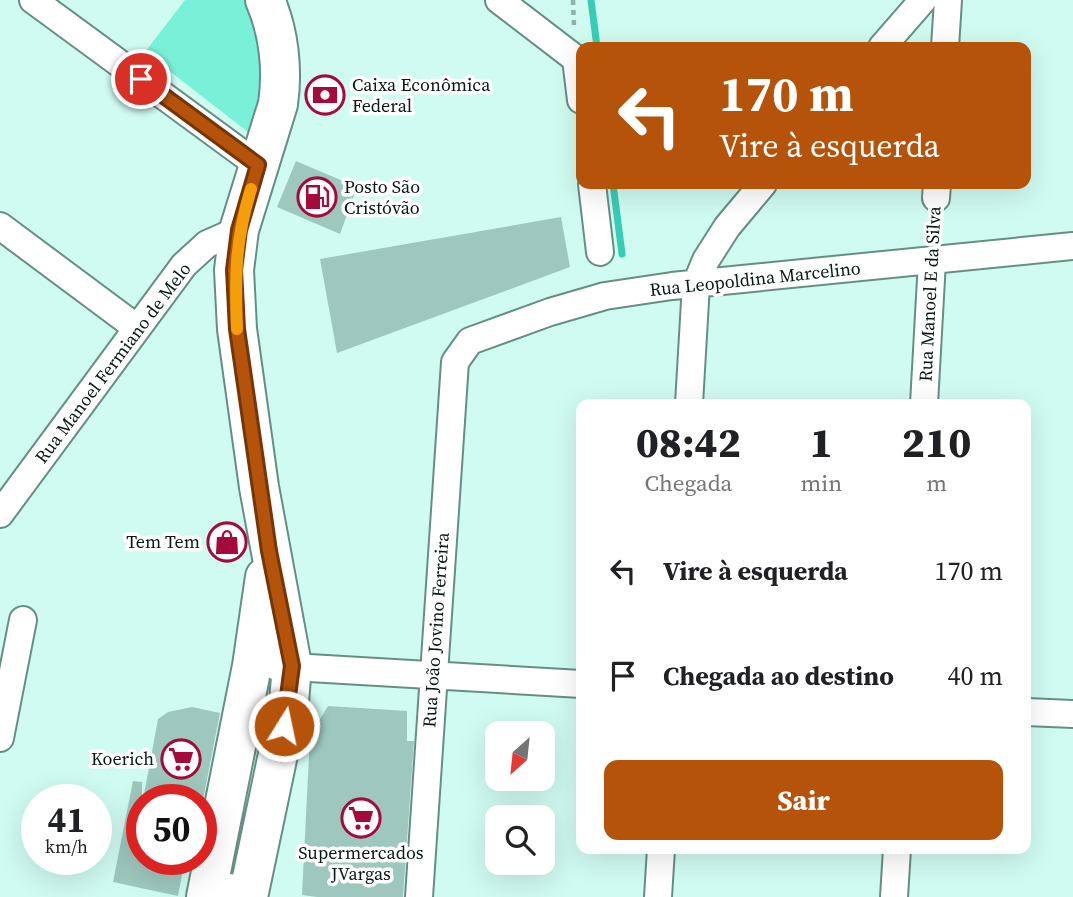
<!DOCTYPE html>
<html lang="pt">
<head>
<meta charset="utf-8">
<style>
  :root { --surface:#fff; --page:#f2f2f2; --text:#202124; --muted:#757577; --accent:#b45309 }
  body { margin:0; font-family:"Source Serif 4",serif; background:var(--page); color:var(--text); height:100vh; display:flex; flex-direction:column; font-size:26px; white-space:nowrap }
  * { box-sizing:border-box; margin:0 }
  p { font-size:23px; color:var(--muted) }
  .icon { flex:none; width:38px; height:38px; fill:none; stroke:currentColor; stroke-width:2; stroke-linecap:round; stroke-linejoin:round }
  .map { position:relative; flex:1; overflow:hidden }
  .details { position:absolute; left:576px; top:399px; width:455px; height:455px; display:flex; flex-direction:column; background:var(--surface); border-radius:14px; box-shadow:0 7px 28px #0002 }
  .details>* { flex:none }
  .guide { position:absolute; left:576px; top:42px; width:455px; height:147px; border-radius:14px; box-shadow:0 7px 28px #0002; background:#b45309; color:#fff; overflow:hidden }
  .needle { width:46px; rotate:207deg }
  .controls { position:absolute; left:485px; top:721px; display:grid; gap:14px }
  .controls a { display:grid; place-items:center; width:70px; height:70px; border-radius:14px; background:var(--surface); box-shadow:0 7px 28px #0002; font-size:35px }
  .speed { position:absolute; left:21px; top:784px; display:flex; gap:14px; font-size:35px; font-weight:700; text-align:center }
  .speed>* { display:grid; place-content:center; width:91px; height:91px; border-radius:50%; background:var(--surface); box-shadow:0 7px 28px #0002; line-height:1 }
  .speed small { font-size:18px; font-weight:400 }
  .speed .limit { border:10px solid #d22; background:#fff; color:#111 }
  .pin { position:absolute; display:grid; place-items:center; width:60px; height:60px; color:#fff; margin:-30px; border:4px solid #fff; border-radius:50%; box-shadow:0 2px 7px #0007 }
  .me { position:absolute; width:77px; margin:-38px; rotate:10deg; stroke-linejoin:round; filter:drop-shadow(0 0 5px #0008) }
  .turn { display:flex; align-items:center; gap:24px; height:147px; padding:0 28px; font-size:32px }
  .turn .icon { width:91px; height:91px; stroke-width:2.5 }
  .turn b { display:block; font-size:49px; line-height:60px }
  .eta { display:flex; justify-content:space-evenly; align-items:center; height:119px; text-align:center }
  .eta b { font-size:42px; font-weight:800; line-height:49px }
  .action { display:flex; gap:14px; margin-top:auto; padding:14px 28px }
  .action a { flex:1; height:80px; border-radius:14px; background:var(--accent); color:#fff; font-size:28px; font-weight:800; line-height:80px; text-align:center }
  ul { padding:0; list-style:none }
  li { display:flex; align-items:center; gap:21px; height:105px; padding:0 28px }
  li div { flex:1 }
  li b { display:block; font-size:26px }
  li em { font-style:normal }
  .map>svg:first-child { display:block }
  .green { fill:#79f1d9 }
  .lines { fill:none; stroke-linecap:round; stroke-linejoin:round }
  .stream { stroke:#37cdb4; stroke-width:7 }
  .building { fill:#9ec8be }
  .minor-casing { stroke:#678e85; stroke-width:30 }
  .secondary-casing { stroke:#678e85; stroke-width:42 }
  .path { stroke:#90b2ab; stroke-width:4.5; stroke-dasharray:5 5; stroke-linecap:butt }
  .minor { stroke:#fff; stroke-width:26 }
  .secondary { stroke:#fff; stroke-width:38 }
  .route-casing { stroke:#753606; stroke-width:18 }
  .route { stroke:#b45309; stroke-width:12 }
  .slow { stroke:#f59e0b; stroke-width:12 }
  .labels { text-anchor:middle; stroke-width:7; stroke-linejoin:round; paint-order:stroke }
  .poi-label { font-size:18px; fill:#081815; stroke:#fff; text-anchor:start }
  .street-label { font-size:18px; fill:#081815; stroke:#fff }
</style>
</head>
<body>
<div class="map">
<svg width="1073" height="897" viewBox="0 0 1073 897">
  <rect width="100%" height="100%" fill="#d0fbf1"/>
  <path class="green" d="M185 0H248C263 57 268 74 248 132L145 52Z"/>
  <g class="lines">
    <path class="stream" d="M591 0 597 47
      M613 184 622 254"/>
  </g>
  <path class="building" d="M296 161 357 187 340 234 277 207Z
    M561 217 570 267 337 353 320 259Z
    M328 706 407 711V741H414L403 897H317L302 895 310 736Z
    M192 707 220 713 203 800H143L158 719 168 712Z
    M133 781 142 782V859H185L178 896 113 882Z"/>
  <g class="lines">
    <g class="minor-casing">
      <path id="minor" d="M33 0 258 165
        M499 0 576 59 581 100
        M882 47 923 0
        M945 47 948 0
        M592 184 600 252
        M936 198 937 184
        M0 226 137 328
        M689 404 696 284 706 260 727 227 763 184
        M924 404 932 261
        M0 514 184 265 207 244 239 230
        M275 666 581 684
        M1026 712 1073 714
        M0 738 23 620
        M419 897 455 362 470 341 550 312 605 296 672 286 1073 246
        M658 897 661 849
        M894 897 897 849"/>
    </g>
    <g class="secondary-casing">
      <path id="secondary" d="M208 889 248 897 289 702 292 665 259 487 237 329 234 270 239 230 278 104C283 70 279 32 265 0
        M206 897 252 666 265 577"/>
    </g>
    <path class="path" d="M573 0 574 27
      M934 239 935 219"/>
    <use href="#minor" class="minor"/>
    <use href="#secondary" class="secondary"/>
  </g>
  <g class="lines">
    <g class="route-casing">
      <path id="route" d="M141 79 258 165 239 230 234 270 237 329 269 551 292 666 284 726"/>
    </g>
    <use href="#route" class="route"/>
    <path class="slow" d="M237 329C235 276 235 241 251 189"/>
  </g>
  <defs>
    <g id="bank-ring" transform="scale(2.0125)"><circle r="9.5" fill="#fff" stroke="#a50b3a" stroke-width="1.5"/><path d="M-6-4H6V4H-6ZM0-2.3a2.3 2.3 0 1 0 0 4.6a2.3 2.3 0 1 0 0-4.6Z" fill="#a50b3a"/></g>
    <g id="fuel-ring" transform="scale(2.0125)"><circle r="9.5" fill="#fff" stroke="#a50b3a" stroke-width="1.5"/><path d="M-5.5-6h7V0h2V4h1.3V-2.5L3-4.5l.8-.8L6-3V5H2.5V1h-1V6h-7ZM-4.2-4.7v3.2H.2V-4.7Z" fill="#a50b3a"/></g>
    <g id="shop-ring" transform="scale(2.0125)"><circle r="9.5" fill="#fff" stroke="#a50b3a" stroke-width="1.5"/><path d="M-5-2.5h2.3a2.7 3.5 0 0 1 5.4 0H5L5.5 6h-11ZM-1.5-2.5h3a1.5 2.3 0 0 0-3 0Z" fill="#a50b3a"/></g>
    <g id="supermarket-ring" transform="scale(2.0125)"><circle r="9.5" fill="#fff" stroke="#a50b3a" stroke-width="1.5"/><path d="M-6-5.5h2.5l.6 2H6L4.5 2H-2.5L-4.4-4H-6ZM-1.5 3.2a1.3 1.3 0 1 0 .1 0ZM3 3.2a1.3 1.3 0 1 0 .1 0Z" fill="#a50b3a"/></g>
  </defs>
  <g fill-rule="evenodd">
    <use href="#bank-ring" x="325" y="95"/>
    <use href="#fuel-ring" x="317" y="197"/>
    <use href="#shop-ring" x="227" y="542"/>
    <use href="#supermarket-ring" x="181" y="759"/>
    <use href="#supermarket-ring" x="361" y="818"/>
  </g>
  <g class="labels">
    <g class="poi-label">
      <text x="352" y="91">Caixa Econômica<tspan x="352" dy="21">Federal</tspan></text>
      <text x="344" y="193">Posto São<tspan x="344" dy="21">Cristóvão</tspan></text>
      <text x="200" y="548" text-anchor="end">Tem Tem</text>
      <text x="154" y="765" text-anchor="end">Koerich</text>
      <text x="361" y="859" text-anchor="middle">Supermercados<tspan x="361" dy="21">JVargas</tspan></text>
    </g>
    <g class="street-label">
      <text transform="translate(755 279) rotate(-6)" y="6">Rua Leopoldina Marcelino</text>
      <text transform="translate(930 294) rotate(-87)" y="6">Rua Manoel E da Silva</text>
      <text transform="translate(113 363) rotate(-53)" y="6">Rua Manoel Fermiano de Melo</text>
      <text transform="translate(436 630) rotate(-86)" y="6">Rua João Jovino Ferreira</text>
    </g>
  </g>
</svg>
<div class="controls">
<a><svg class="needle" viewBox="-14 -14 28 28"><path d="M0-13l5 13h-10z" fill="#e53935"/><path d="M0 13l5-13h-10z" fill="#757577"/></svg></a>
<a><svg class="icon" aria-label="search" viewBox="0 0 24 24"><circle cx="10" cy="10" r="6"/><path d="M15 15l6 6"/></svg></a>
</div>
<div class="speed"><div>41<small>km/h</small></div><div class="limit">50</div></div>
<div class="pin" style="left:141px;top:79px;background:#d93025"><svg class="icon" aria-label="arrive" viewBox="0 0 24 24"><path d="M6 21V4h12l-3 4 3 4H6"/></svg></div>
<svg class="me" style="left:284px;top:726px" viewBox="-20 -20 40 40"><circle r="17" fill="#b45309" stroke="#fff" stroke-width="3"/><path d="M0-11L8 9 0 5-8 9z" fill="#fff"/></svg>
<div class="guide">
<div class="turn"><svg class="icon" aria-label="left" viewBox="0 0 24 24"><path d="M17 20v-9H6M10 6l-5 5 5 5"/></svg><div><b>170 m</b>Vire à esquerda</div></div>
</div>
<section class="details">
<div class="eta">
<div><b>08:42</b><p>Chegada</p></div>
<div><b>1</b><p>min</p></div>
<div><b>210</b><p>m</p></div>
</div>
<ul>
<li><svg class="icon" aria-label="left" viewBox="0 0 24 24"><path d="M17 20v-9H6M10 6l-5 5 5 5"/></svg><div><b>Vire à esquerda</b></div><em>170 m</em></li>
<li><svg class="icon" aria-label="arrive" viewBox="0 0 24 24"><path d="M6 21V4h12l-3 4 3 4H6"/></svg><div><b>Chegada ao destino</b></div><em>40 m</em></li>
</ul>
<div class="action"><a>Sair</a></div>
</section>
</div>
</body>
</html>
